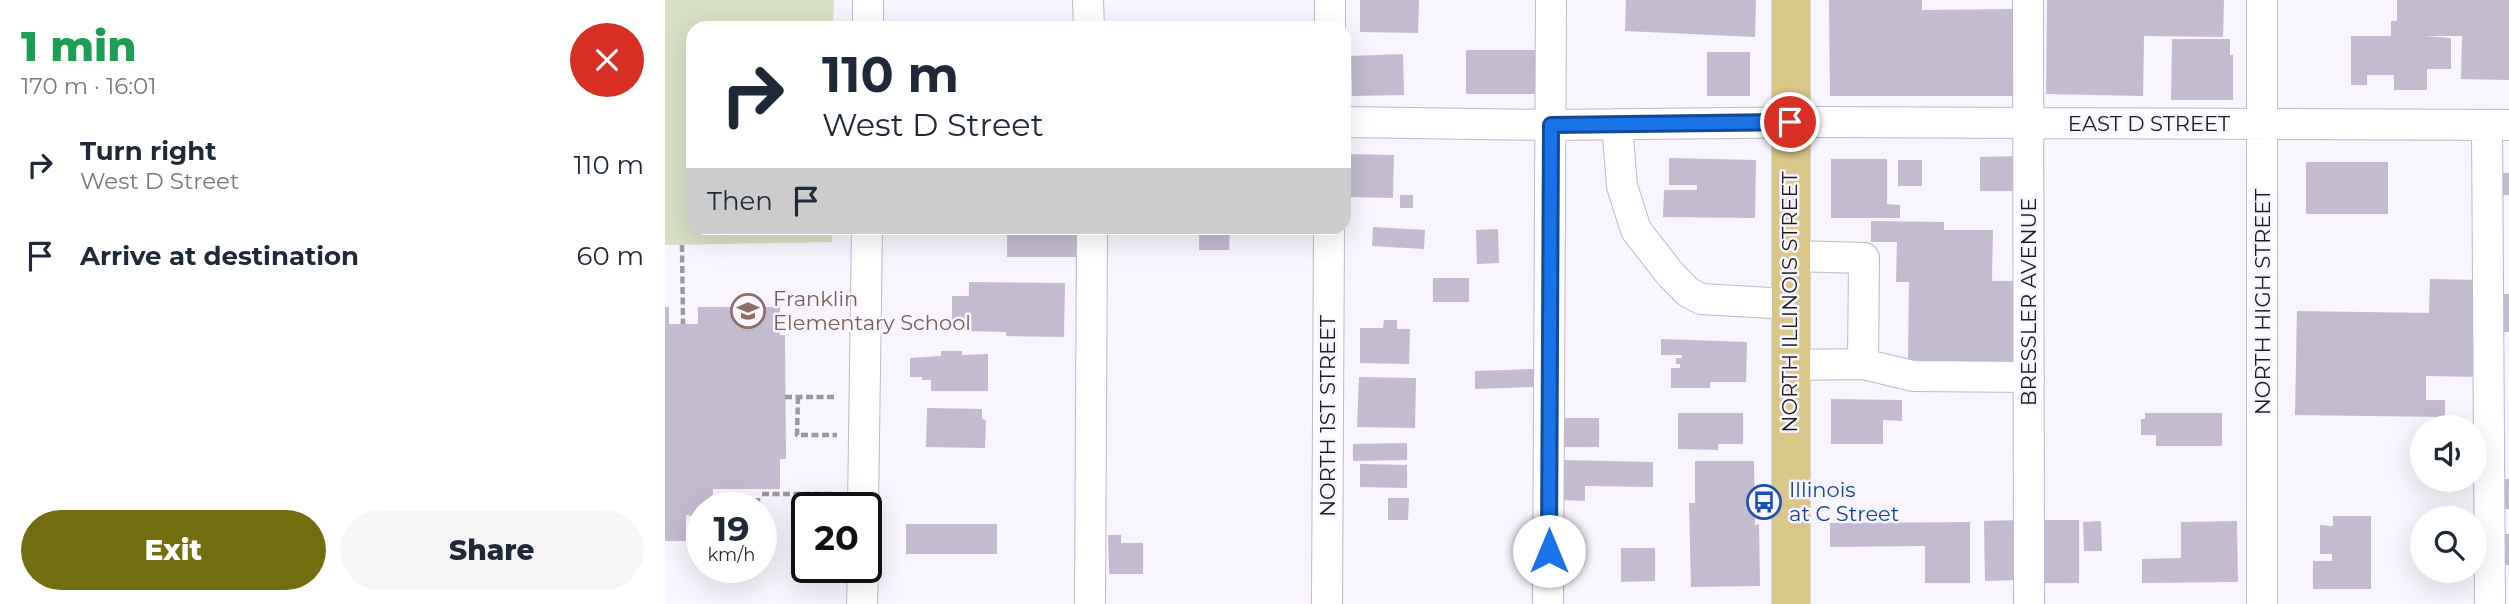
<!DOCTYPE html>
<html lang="en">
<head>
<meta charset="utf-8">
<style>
  :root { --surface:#fff; --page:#f6f6f7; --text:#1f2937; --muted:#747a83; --accent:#726e0f }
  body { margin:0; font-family:Montserrat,sans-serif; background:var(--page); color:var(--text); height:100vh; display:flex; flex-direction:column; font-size:26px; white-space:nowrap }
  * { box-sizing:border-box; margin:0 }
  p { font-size:23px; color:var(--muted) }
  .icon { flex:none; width:38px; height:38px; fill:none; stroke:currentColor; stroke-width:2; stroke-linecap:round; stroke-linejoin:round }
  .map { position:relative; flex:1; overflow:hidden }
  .side { display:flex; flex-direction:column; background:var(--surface); width:665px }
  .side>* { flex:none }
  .top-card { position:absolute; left:21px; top:21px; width:665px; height:214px; border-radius:21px; box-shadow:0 7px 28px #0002; background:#fff; color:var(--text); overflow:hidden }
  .buttons { position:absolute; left:1745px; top:415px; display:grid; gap:14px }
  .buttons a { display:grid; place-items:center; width:77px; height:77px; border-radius:50%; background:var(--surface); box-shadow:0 7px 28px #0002; font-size:35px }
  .speed { position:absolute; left:21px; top:492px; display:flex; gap:14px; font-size:35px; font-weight:700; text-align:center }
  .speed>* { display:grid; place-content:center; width:91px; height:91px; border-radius:50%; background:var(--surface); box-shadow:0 7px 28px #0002; line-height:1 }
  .speed small { font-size:18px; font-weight:400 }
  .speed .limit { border:4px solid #111; border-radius:10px; background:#fff; color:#111 }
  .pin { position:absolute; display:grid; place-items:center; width:60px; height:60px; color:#fff; margin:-30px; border:4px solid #fff; border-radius:50%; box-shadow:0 2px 7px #0007 }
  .me { position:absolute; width:77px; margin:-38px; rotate:0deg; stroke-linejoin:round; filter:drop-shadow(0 0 5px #0008) }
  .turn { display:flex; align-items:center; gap:24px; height:147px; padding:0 21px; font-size:32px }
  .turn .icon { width:91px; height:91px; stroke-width:2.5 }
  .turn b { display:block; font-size:49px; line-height:60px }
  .then { display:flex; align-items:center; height:66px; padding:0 21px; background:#0003; gap:14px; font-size:26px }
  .round { display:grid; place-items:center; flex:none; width:74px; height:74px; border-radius:37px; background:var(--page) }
  .headline { display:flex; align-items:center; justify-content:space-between; height:119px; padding:0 21px }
  h1 { font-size:42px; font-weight:800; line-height:52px; color:#1e9e55 }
  .button { display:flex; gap:14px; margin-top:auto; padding:14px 21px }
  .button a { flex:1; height:80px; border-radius:42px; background:var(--accent); color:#fff; font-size:28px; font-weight:800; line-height:80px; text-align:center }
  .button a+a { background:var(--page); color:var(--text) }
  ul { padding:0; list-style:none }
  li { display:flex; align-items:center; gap:21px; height:91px; padding:0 21px }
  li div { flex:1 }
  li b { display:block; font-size:26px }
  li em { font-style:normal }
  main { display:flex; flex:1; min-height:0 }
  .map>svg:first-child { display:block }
  .green { fill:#d7dfc4 }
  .building { fill:#c3bbd0 }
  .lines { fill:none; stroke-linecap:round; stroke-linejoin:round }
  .minor-casing { stroke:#bfb7cc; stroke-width:32 }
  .major-casing { stroke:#d6d6d7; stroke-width:40 }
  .path { stroke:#9b98a1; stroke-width:4.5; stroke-dasharray:7 3.5; stroke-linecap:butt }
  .minor { stroke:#fff; stroke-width:30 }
  .major { stroke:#d9c689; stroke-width:38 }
  .route-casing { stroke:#114b97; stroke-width:18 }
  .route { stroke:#1a73e8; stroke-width:12 }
  .labels { text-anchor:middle; stroke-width:5; stroke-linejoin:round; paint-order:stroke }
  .street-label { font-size:21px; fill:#1e1b23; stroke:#f8f5fe }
  .education-label { font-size:21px; fill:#785e54; stroke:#f8f5fe; text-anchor:start }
  .transit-label { font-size:21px; fill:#164399; stroke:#f8f5fe; text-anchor:start }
</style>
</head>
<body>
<main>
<section class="side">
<div class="headline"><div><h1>1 min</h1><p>170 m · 16:01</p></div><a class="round" style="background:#d93025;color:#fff"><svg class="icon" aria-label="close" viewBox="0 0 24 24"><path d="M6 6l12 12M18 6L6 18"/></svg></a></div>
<ul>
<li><svg class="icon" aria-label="right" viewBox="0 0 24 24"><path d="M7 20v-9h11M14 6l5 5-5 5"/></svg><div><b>Turn right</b><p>West D Street</p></div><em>110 m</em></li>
<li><svg class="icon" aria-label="arrive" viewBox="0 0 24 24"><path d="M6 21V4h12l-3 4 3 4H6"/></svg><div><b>Arrive at destination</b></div><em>60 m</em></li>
</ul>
<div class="button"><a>Exit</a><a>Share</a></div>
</section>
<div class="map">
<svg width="1844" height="604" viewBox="0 0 1844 604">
  <rect width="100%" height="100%" fill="#f8f5fe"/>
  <path class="green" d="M0 0H169L168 28H28V228H167V242L0 245Z"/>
  <path class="building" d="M695 0H754L753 33 695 32Z
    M961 0H1091L1090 37 960 31Z
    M1164 0H1257V10L1349 9 1350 96H1165Z
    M1382 0H1559L1558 37 1479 36 1478 96 1381 94Z
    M1732 0H1844V80L1796 79 1797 36H1760L1786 38V69H1762V90H1729V75H1702V85H1686V36H1726V21H1732Z
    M1507 39H1565V55H1568V100H1506Z
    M801 50H872V94H801Z
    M1042 52H1085V96H1042Z
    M738 54 739 95 687 96 686 56Z
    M683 154 729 155 728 198 682 197Z
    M1354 156V191H1315V157Z
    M1004 158 1091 160 1090 218 998 217 999 190H1032V185H1004Z
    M1166 159H1222V204L1235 205V218H1166Z
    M1233 160H1257V186H1233Z
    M1641 162H1723V214H1641Z
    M1838 173H1844V195H1838Z
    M735 195H748V208H735Z
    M1206 221 1279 222V230H1328L1327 281H1352L1350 362 1243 360 1244 282H1231L1232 242H1206Z
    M708 227 760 230 759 249 707 246Z
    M342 228H413L412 257H342Z
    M534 228H565L564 250H534Z
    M833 229 834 263 812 264 811 230Z
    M768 278H804V302H768Z
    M1765 279 1816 280 1814 377 1761 376V400H1780V417L1630 415 1632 311 1764 313Z
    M304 282 400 283 399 337 341 336V332L302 331V321L287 320V296H304Z
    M1837 294H1844V332H1837Z
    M0 307H4V324H33V307H115V335H120L121 459H115V489H48V494L27 516 21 515V541H0Z
    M719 320H732V329H745L744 364 695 363V328H718Z
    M996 339 1082 342 1081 382H1045V388H1006V368H1015V364H1011V358H1017V355H996Z
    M276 351H297V355L323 354V391H266V380H257V377H245V358L276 356Z
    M869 369 870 387 810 389V371Z
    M694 377 751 378 750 428 692 427Z
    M1166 399 1237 400V421L1218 420V444H1166Z
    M262 408 317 409V419L321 420 320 448 261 447Z
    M1013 413H1078V444H1053V450L1013 449Z
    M1480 413H1557V446H1491V435H1476V419H1480Z
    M896 418H934V447H896Z
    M742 443V460L688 461V444Z
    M896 460 988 462V487L920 486V501L895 500Z
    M1030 461H1089L1090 525 1094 524 1095 586 1026 587 1024 503H1030Z
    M695 464 742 465V488L695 487Z
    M1838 479H1844V509H1838Z
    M723 498H744L743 520H723Z
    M1668 516H1706V589H1648V561H1667V554H1655V525L1668 526Z
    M1354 520 1355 580 1320 581 1319 521Z
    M1378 520H1414V583H1378Z
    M1436 521 1437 551H1419L1418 522Z
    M1572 521 1573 582 1477 583V559L1516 558V522Z
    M1305 522V583H1260V546L1165 547V523Z
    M241 524H332V554H241Z
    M1837 534H1844V565H1837Z
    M443 535H456V543H478V574H444Z
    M956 548H990V581L956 582Z"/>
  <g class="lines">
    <g class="minor-casing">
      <path id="minor" d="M203 0V28
        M423 0 424 28
        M665 0V28
        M1363 0 1364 604
        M679 122 886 125 1154 122 1844 125
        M952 124 957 186 971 230 1006 275 1023 292 1036 299 1125 304
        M1822 125 1825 604
        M1126 256 1199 258 1198 364 1126 365
        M1198 364 1248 376 1364 377
        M198 508 202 228
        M197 604 198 567
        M425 604 427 228
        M662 604 664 228
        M883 604 886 0
        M1597 604V0"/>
    </g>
    <g class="major-casing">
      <path id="major" d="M1126 0V604"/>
    </g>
    <path class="path" d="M17 245 18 324
      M120 397H171
      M133 397 132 435H172
      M97 494H170
      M93 498V508"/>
    <use href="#minor" class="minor"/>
    <use href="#major" class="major"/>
  </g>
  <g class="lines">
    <g class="route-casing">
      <path id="route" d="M884 551 886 125 1125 122"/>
    </g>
    <use href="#route" class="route"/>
  </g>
  <defs>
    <g id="school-ring" transform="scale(1.75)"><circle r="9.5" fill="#f8f5fe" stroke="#8d6e63" stroke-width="1.5"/><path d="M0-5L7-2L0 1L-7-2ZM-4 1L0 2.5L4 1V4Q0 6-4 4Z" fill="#8d6e63"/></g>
    <g id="bus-ring" transform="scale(1.75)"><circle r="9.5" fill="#f8f5fe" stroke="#1a4fb4" stroke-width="1.5"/><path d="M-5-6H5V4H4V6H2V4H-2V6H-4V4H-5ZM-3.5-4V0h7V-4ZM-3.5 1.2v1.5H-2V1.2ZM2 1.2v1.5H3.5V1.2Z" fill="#1a4fb4"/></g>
  </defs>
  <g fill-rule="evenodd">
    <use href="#school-ring" x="83" y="311"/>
    <use href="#bus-ring" x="1099" y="502"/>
  </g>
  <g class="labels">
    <g class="street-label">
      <text x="1484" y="131">EAST D STREET</text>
      <text transform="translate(1125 302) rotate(-90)" y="7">NORTH ILLINOIS STREET</text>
      <text transform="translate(1364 302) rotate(-90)" y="7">BRESSLER AVENUE</text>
      <text transform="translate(1598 302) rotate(-90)" y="7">NORTH HIGH STREET</text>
      <text transform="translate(663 416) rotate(-90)" y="7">NORTH 1ST STREET</text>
    </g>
    <g class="education-label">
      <text x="108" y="306">Franklin<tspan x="108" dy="24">Elementary School</tspan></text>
    </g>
    <g class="transit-label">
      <text x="1124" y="497">Illinois<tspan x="1124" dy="24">at C Street</tspan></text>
    </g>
  </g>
</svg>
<div class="buttons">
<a><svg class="icon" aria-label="sound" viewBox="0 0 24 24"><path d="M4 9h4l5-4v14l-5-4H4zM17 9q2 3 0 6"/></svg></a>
<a><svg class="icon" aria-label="search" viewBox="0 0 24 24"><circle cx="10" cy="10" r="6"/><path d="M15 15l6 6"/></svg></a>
</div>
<div class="speed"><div>19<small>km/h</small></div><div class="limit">20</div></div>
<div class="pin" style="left:1125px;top:122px;background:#d93025"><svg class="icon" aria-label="arrive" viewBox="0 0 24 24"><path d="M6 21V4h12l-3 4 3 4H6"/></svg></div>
<svg class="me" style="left:884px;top:551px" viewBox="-20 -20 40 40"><circle r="19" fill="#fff"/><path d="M0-13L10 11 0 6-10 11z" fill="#1a73e8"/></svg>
<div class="top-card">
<div class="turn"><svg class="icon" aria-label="right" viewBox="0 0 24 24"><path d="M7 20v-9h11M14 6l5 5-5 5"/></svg><div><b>110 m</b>West D Street</div></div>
<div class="then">Then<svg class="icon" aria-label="arrive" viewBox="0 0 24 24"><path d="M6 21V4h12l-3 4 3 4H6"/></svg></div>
</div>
</div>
</main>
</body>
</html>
